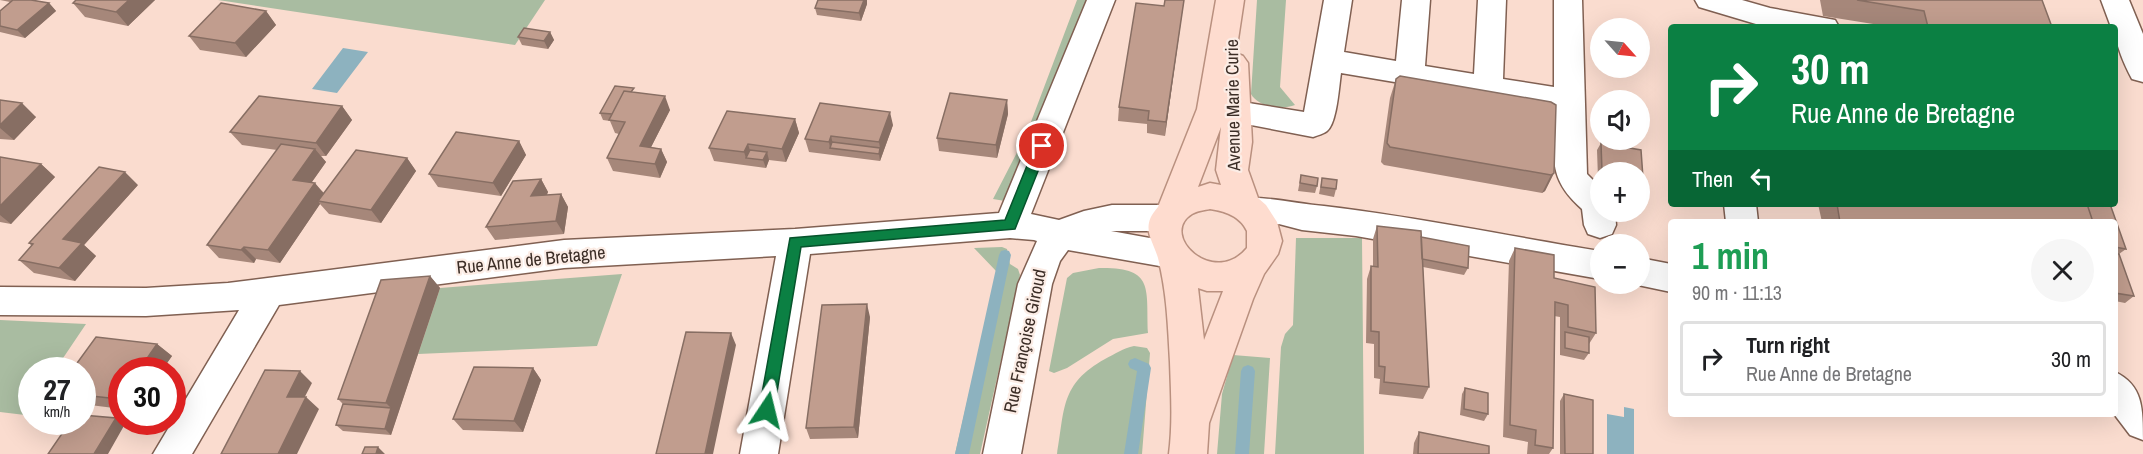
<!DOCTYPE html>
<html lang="en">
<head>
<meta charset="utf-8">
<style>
  :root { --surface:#fff; --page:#f6f6f6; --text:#202124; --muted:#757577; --line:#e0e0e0 }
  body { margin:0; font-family:"Archivo Narrow",sans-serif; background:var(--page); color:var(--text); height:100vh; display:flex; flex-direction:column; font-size:22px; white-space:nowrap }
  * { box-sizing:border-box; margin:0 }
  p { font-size:20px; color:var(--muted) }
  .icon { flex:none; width:33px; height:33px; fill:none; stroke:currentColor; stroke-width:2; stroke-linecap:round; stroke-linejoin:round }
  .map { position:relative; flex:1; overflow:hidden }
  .side { position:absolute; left:1668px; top:219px; width:450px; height:198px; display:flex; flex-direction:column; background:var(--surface); border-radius:6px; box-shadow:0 6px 24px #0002 }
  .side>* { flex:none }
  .hud { position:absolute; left:1668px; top:24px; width:450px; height:183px; border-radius:6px; box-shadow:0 6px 24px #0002; background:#0b8043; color:#fff; overflow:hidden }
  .needle { width:39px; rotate:117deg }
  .tools { position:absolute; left:1590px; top:18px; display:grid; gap:12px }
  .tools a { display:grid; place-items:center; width:60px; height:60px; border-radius:50%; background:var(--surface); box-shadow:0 6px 24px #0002; font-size:30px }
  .speed { position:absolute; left:18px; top:357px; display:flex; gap:12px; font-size:30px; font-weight:700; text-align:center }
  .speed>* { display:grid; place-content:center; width:78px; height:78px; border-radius:50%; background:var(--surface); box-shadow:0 6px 24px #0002; line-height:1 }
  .speed small { font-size:15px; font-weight:400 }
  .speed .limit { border:9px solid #d22; background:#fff; color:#111 }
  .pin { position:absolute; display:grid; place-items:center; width:51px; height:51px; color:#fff; margin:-26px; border:3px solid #fff; border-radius:50%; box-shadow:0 2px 6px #0007 }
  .me { position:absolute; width:66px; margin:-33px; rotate:10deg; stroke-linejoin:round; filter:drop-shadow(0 0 4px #0008) }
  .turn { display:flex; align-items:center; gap:21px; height:126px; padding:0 24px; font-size:27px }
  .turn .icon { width:78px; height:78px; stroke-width:2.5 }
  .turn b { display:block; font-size:42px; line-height:51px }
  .then { display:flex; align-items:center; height:57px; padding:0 24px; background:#0003; gap:12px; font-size:22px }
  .round { display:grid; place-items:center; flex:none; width:63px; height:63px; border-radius:32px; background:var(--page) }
  .head { display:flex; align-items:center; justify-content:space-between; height:102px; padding:0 24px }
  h1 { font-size:36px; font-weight:700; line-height:45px; color:#1e9e55 }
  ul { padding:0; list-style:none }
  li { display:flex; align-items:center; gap:18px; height:75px; margin:0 12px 9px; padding:0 12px; border:3px solid var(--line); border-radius:6px }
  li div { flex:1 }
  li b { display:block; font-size:22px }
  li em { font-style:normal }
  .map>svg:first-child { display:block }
  .green { fill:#a9bca1 }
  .water { fill:#8db2bf }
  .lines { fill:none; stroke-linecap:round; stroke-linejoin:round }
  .stream { fill:#8db2bf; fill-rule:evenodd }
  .minor-casing { stroke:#806052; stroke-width:3 }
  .major-casing { stroke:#b9907f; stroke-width:3 }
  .minor { fill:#fff; fill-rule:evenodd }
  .major { fill:#fedccf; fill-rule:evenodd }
  .wall { fill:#a6877a }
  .shaded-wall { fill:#876e63 }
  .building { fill:#c19d8e; stroke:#876e63; stroke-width:1.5 }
  .route { fill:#0b8043; stroke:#07532c; stroke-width:1.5 }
  .labels { text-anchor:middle; stroke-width:4.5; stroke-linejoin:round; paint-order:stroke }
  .street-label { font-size:18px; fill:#3c2e27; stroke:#fcede6 }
</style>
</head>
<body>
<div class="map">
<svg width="2143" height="454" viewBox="0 0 2143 454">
  <rect width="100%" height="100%" fill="#fadccf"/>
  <path class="green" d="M218 0H545L515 45Z
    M1077 0H1089L1005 201 993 199 1026 135Z
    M1257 0H1286L1280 87 1295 105C1282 110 1258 107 1251 94Z
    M1296 238H1362L1364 454H1275L1281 347 1285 334 1293 325Z
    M1002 247 1007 249 1010 264 1018 269 1020 275 980 454H955L997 272 974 248Z
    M1099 268C1155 267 1146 288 1148 333L1113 339 1067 368 1054 373 1049 371 1067 278 1073 273Z
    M622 274 597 346 418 354 440 288Z
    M0 320 86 324 55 370H32L31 405 25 415 0 412Z
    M1134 346 1147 348 1150 353 1142 454H1057C1065 409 1060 384 1105 359 1115 354 1123 348 1134 346Z
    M1233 355 1270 358 1264 454H1217L1222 394Z"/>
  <path class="water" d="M343 48 368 52 337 93 312 89Z
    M1624 407 1634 409V454H1607V414L1624 417Z"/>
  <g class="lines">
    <path class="stream" d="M1005 250 1009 251 1011 255 969 454H955L999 255 1001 251Z
      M1135 358 1149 364 1151 368 1138 454H1124L1137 371 1130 368 1128 364 1130 360Z
      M1248 365 1253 367 1255 371 1249 454H1235L1241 371 1243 367Z"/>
    <g class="minor-casing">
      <path id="minor" d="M1087 0H1115L1031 214 1059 220 1084 211 1112 205H1168L1180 209 1184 218 1180 227 1168 231H1111L1183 244 1188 254 1183 264 1171 268 1068 250 1060 261 1052 284 1021 454H983L1018 284 1037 241 1034 240 1010 238 810 254 778 454H740L776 256 564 268 279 305 192 454H153L239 310 146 316 0 315V287L146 288 228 283 564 240 795 229 999 213Z
        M1324 0H1352L1344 52 1396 61 1402 0H1430L1425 66 1474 74 1478 0H1506L1503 79 1554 87V0H1582L1587 174 1600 187V212H1615L1616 225 1612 234 1600 238 1588 234 1584 225 1582 209C1545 177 1555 154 1555 109L1341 73C1339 86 1337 123 1327 131 1323 134 1318 135 1313 137L1225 120 1221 112 1225 104 1236 101 1304 112Z
        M1695 0H1742L1770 8 1835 20 1839 27H1766L1699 7Z
        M2101 0H2129L2143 34V82L2132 79C2124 64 2115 44 2115 27H2111Z
        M1252 198C1278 198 1299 204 1324 206 1417 217 1508 236 1600 251V279L1356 236 1302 230 1279 224H1252L1240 220 1236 211 1240 202Z
        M1724 204H1756L1758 222H1726Z
        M1640 258 1671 264V292L1633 284H1640Z
        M2115 372C2143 385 2143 409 2143 440L2130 435 2114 414Z"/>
    </g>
    <g class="major-casing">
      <path id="major" d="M1216 0H1244L1236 53 1243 56 1248 63 1252 142 1248 170 1258 198 1266 205 1277 222 1282 241 1278 254 1264 274 1253 299 1209 423 1207 454H1169C1173 423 1171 393 1170 362 1168 327 1167 292 1158 258 1152 238 1140 227 1158 207L1197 109ZM1221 127 1216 170 1221 185 1210 183 1198 187ZM1210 209C1225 211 1240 216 1247 231V248C1214 288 1158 235 1192 214 1197 211 1205 210 1210 209ZM1198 288 1207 291H1223L1204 340Z"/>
    </g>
    <use href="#minor" class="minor"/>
    <use href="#major" class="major"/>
  </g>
  <path class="wall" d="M0 0H32L49 3 56 11 25 38 0 32V11L10 2Z
    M76 0H155L128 26 85 17 73 3Z
    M818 0H867V4L861 21 817 15 815 8Z
    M1184 0 1165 136 1147 133V124L1118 121 1119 107 1164 6Z
    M1820 0H2042L2052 27H1892L1823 16Z
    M266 11 276 25 246 57 200 50 189 36Z
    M550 32 554 40 548 49 522 45 518 37Z
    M1396 79 1554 173 1545 191 1542 193 1384 165 1381 162 1390 98Z
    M635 92 670 110 651 147 661 149 667 162 660 178 613 171 607 158 619 134 615 133 610 121 603 120 600 113Z
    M0 100 36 117 14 140 0 139Z
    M1007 100 1008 114 997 158 939 151 937 138Z
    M342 106 352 120 326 156H321L326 162 312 182 324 193 407 158 416 171 381 223 329 214 320 204 280 263 256 259 254 263 219 258 207 245 277 150 242 145 230 132Z
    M795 119 799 133 786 162 769 160 766 168 714 161 709 148Z
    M893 125 880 161 809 152 805 139Z
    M519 141 526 155 501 196 438 187 429 174Z
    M1601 143 1641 150 1643 178 1640 183V172H1600V179L1598 178 1597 150Z
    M0 157 41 164 55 177 11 224 0 222Z
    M1301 175 1317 186 1315 193 1298 191Z
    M1322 178 1336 189 1334 197 1319 194Z
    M541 179 548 192 547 195 561 194 568 207 564 234 495 240 486 227Z
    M138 185 84 245 96 256 75 281 34 273 19 260 32 246 29 243Z
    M1818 204H2110L2126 249 2119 254 2134 296 2125 303 2115 301V222H1822Z
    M1377 226 1421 237 1468 268 1464 275 1423 267 1429 387 1423 399 1379 394 1380 379 1374 378V344L1366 343 1367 279 1371 266 1373 267V239Z
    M1515 248 1554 278 1596 333 1589 344V353L1584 360 1560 355V317L1554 316 1553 448 1549 454H1527L1528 442 1503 437 1509 261Z
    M430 276 440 288 391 435 343 431 336 425 343 404 338 399Z
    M870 317 858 438 810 439 806 428Z
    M157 344 172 356 162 370H122V409L82 404V370Z
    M533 368 541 380 523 432 463 430 453 419Z
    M1465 388 1488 414 1484 421 1460 415 1462 394Z
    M1564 394 1593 454H1560V401Z
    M1419 432 1489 454H1413L1414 443Z"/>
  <path class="shaded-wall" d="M129 0H155L128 26 116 12Z
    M864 0H867V4L861 21 859 13Z
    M1184 0 1182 13 1165 136 1166 122Z
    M49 3 56 11 25 38 17 30Z
    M266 11 276 25 246 57 235 43Z
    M550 32 554 40 548 49 544 41Z
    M665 96 670 110 645 159 640 146Z
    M1007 100 1008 114 997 158 996 145Z
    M22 103 36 117 14 140 0 128V125Z
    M342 106 352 120 326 156 316 143Z
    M890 112 893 125 880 161 879 154 880 148 879 142Z
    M795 119 799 133 786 162 782 149Z
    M831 136 834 148H830L829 142Z
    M519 141 526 155 501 196 493 183Z
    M748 144 752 157 746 158 744 152Z
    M315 149 326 162 304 193 293 180Z
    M661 149 667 162 660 178 655 164Z
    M767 152 769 160 766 168 763 160Z
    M407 158 416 171 381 223 371 210Z
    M41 164 55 177 11 224 0 215V206Z
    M125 172 138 185 84 245 96 256 75 281 59 268 63 239Z
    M1554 173 1545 191 1542 193 1551 175Z
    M541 179 548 192 538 210 531 196Z
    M315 183 326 196 318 201 320 204 280 263 268 250Z
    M561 194 568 207 564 234 556 221Z
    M244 247 256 259 254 263 241 250Z
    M430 276 440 288 391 435 385 429 391 408 386 403Z
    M867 304 870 317 858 438 854 427Z
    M731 333 736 345 713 454H705Z
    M157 344 172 356 162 370H139Z
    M533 368 541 380 523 432 514 421Z
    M300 371 312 383 299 408 287 397Z
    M306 397 319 409 297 454H278Z
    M116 418 125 424 108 454H94Z
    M378 447 385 454H376Z"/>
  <path class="building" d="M13 0H31L49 3 17 30 0 26V11Z
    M76 0H129L116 12 73 3Z
    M818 0H864L859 13 815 8Z
    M1165 0H1184L1166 122 1148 120 1149 111 1119 107 1136 3 1164 6Z
    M1857 0H2042L2052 27H1928L1924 11Z
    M221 3 266 11 235 43 189 36Z
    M524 28 550 32 544 41 518 37Z
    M1400 76 1551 102 1556 105 1554 173 1551 175 1390 147 1387 143 1396 79Z
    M615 86 634 88 631 92 624 91 612 114 600 113Z
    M624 91 665 96 640 146 661 149 655 164 607 158 625 122 609 120Z
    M950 93 1007 100 996 145 937 138Z
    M259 96 342 106 316 143 230 132Z
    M0 100 22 103 0 125Z
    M820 103 890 112 879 142 831 136 829 142 805 139Z
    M727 111 795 119 782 149 748 144 744 152 709 148Z
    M456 132 519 141 493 183 429 174Z
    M832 142 880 148 879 154 830 148Z
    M1601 143 1641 150 1643 178 1640 177V172H1613L1602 171Z
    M281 144 315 149 293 180 315 183 268 250 244 247 241 250 207 245Z
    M356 150 407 158 371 210 318 201Z
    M750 150 767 152 763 160 746 158Z
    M0 157 41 164 0 206Z
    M99 167 125 172 63 239 82 243 59 268 19 260 33 244 29 243Z
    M1301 175 1318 178 1317 186 1300 183Z
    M1322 178 1337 180 1336 189 1321 187Z
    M541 179 531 196 561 194 556 221 486 227 513 181Z
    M1837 204H2087L2093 222H1840Z
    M2087 204H2110L2126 249 2115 247V222H2093Z
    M1377 226 1421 231 1429 387 1384 382 1385 367 1379 366V332L1371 331V266L1378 267Z
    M1421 237 1469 246 1468 268 1422 259Z
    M1515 248 1554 255V278L1595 287 1596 333 1568 327V305L1555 302 1553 448 1535 445 1536 430 1510 425Z
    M2115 254H2119L2134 296 2115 293Z
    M430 276 386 403 338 399 381 280Z
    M867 304 854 427 806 428 822 305Z
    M686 332 731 333 705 454H656Z
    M1565 332 1589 337V353L1565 348Z
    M96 337 157 344 139 370H122V395L119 399 82 395V370H72Z
    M474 367 533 368 514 421 453 419Z
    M265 370 300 371 287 397H306L278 454H221Z
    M1465 388 1488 393V414L1464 409Z
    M1564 394 1593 400V454H1565Z
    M343 404 391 408 385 429 336 425Z
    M82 415 116 418 94 454H48L70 422H82Z
    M1419 432 1489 446V454H1418Z
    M365 447H378L376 454H362Z"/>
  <path class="route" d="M1042 141 1048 146 1015 229 801 247 774 410 772 415 767 417 761 415 759 410 790 238 1005 220 1035 146Z"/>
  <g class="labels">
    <g class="street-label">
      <text transform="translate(1233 105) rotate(-91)" y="6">Avenue Marie Curie</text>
      <text transform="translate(531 260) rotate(-6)" y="6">Rue Anne de Bretagne</text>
      <text transform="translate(1025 341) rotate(-78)" y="6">Rue Françoise Giroud</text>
    </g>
  </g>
</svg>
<div class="tools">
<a><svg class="needle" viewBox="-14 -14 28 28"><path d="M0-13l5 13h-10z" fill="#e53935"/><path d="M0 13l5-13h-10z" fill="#757577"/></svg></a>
<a><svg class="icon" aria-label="sound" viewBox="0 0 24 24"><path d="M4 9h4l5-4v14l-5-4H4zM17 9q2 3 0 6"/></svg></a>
<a>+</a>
<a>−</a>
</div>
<div class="speed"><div>27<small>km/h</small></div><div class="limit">30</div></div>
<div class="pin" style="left:1042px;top:146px;background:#d93025"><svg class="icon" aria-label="arrive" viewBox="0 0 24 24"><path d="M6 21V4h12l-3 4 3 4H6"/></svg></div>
<svg class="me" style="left:767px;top:410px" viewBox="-20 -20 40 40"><path d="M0-17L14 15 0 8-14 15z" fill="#0b8043" stroke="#fff" stroke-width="4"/></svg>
<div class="hud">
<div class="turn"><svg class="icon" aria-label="right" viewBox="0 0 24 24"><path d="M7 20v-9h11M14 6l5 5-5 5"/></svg><div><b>30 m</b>Rue Anne de Bretagne</div></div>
<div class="then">Then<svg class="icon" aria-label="left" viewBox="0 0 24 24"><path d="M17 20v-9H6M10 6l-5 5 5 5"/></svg></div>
</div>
<section class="side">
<div class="head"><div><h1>1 min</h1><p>90 m · 11:13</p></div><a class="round"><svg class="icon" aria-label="close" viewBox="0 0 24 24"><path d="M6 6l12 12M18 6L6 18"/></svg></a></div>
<ul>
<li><svg class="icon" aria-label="right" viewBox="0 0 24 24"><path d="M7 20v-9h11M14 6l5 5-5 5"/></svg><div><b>Turn right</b><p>Rue Anne de Bretagne</p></div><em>30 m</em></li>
</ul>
</section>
</div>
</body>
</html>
